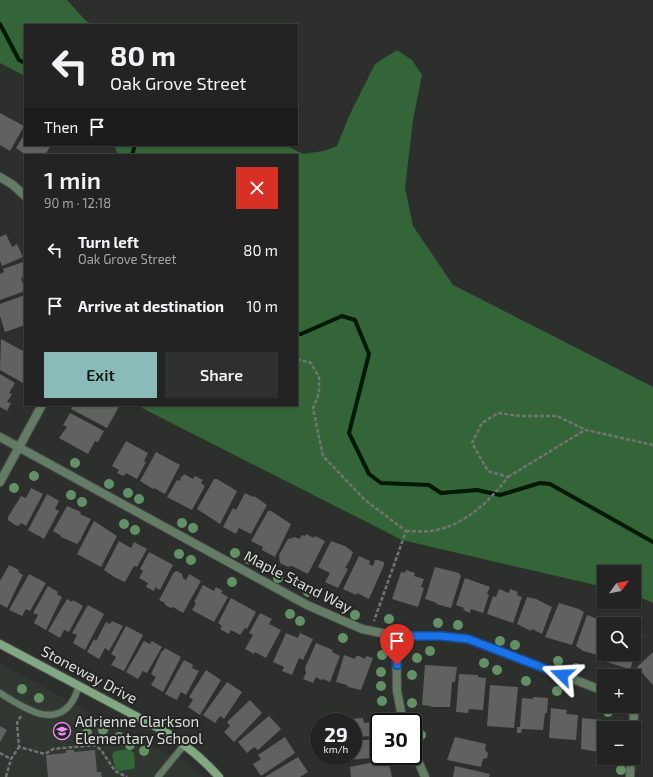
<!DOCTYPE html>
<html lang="en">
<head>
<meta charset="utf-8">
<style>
  :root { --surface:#222322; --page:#2e2f2f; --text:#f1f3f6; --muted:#a2a4a5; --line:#3f4040; --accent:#8bbbb9 }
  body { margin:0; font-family:"Exo 2",sans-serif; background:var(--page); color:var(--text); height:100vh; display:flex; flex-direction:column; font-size:15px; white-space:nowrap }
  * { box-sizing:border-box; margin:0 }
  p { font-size:13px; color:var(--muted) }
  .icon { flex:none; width:22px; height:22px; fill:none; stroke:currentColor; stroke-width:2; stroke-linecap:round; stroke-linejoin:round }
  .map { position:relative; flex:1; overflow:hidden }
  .sheet { position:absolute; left:24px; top:154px; width:274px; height:252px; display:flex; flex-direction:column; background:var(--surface); border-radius:0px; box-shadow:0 1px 3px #0004,0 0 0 1px var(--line) }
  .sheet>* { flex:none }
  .banner { position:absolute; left:24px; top:24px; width:274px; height:122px; border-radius:0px; box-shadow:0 1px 3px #0004,0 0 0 1px var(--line); background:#222322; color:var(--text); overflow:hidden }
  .needle { width:26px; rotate:57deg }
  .controls { position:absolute; left:597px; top:565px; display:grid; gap:8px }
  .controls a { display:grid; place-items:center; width:44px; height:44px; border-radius:0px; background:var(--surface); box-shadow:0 1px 3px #0004,0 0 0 1px var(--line); font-size:20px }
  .speed { position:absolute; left:310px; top:713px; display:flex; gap:8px; font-size:20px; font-weight:700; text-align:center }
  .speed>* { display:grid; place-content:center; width:52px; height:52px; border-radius:50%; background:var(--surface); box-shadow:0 1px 3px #0004,0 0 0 1px var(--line); line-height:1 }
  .speed small { font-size:10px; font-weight:400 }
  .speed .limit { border:2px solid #111; border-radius:6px; background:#fff; color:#111 }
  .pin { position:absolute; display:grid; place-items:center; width:34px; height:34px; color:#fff; margin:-41px -17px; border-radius:50% 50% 50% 0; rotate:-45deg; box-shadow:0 0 4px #0007 }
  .pin .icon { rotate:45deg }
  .me { position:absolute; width:44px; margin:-22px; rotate:291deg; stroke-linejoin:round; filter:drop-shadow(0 0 3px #0008) }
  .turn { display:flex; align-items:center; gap:14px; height:84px; padding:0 20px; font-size:18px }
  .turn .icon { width:52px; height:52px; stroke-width:2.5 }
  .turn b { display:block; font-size:28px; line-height:34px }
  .then { display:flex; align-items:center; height:38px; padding:0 20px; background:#0003; gap:8px; font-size:15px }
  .round { display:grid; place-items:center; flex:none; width:42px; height:42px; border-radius:0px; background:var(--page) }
  .head { display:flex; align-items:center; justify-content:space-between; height:68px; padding:0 20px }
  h1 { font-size:24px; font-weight:600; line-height:30px }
  .cta { display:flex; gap:8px; margin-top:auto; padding:8px 20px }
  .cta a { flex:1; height:46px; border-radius:0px; background:var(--accent); color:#111; font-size:16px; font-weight:600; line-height:46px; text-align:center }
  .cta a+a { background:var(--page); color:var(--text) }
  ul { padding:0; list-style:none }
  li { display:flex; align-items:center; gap:12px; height:56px; padding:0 20px }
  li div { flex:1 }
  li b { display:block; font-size:15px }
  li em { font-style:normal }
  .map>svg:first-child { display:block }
  .built { fill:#303730 }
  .green { fill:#346538 }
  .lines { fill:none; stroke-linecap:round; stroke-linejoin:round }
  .stream { stroke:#001902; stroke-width:4 }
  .building { fill:#606260 }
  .lane-casing { stroke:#494b49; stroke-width:8 }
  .street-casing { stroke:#494b49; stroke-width:10 }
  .secondary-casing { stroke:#494b49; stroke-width:10 }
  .path { stroke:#727472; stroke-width:2.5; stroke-dasharray:4 2; stroke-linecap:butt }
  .lane { stroke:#647c65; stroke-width:6 }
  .street { stroke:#647c65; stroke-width:8 }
  .secondary { stroke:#82a783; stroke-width:8 }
  .tree { fill:#649067 }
  .route-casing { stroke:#114b97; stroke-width:10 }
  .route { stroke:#1a73e8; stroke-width:7 }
  .labels { text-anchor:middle; stroke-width:4; stroke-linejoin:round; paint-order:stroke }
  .street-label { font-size:15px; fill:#dbdddb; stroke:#232523 }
  .poi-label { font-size:15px; fill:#dbdddb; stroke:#232523; text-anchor:start }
</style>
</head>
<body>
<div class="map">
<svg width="653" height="777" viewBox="0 0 653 777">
  <rect width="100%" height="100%" fill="#2d2f2d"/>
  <path class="built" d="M0 663 156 749 181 758 203 777H0Z"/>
  <path class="green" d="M0 0H67L85 20 93 25H25V76L0 63Z
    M397 50 412 60 422 75 413 120 405 188 413 226 453 285 653 387V603L634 595V572H604V587L402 540 142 408 143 405H297V155H118L114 145H285L303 154 323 151 337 146 349 116 375 64Z
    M129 749 134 753 135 766 133 769 118 771 115 768 112 754 115 751Z"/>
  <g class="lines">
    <path class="stream" d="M0 24 19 60 25 63
      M132 155 135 145
      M297 334H301L342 316 355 320 369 354 349 433 369 474 381 483 429 485 441 493 477 490 500 495 540 483 550 484 653 542"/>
  </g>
  <path class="building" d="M0 113 24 126 10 151 0 145Z
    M25 133V145H51L45 155H26L16 148Z
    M6 234 12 247 17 244 23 257 2 266 0 261V237Z
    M23 262 25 277 21 278 25 291 0 300V274L4 272 3 269Z
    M25 295V325L5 332 0 316V304Z
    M1 339 25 352V378L23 383 0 370Z
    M0 374 15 383 9 393 12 394 7 402 11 403 7 411 0 407Z
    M73 405H120L107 428 71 409Z
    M70 413 104 431 98 442 95 441 88 454 59 438 67 427 63 425Z
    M126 441 148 453 144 461 146 462 137 479 126 473 124 476 117 473 119 470 112 466Z
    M156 452 180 465 165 494 154 488 153 489 140 481Z
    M184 474 193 479 195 476 203 480 201 483 205 486 192 510 167 497 177 480 180 481 181 476 182 477Z
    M214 479H217L237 491 220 524 197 509Z
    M31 488 43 494 26 526 21 523 19 526 15 525 8 520V517L21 496 26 498Z
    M245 493 253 497 254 496 267 505 251 534 239 528 236 534 223 527 233 508 236 510Z
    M47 494 59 501 55 509 59 511 44 539 28 530Z
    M67 506 81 512 80 514 91 519 81 538H82L77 544 61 537 60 535 53 531Z
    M268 511H271L291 524 275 557 262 550 263 547 251 541Z
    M94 521 117 536 101 567 77 554Z
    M306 534 314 538 315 536 325 541 308 574 292 566 288 567 280 563 279 555 288 539 295 537 299 539 302 535 305 536Z
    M119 541 131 548 134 542 147 549 137 567 134 566 125 582 116 578 104 570Z
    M331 541 345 546 353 552 350 560 345 568 348 569 338 588 325 582 330 573 318 567Z
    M149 552 173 565 160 590 155 587 154 591 146 587 148 583 139 578 143 571 140 569Z
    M359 556 370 561 369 564 373 566 375 560H378L384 562V565L369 599 357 593 356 595 343 589Z
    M9 565 19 570 18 572 23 575 7 608 0 604V581Z
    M435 567 459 573 461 576 451 608 436 604 437 603 425 599Z
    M406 570 415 573 414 576 424 579 421 587 424 588 418 607 392 599 401 572 405 573Z
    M177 571 182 574 183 578 186 580 189 574 201 581 183 613 173 607 171 608 165 605V603L159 600 174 572Z
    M29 574 46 583 30 611 26 609 22 616 9 610Z
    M465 578 490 587 487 594 489 595 483 613 471 609 470 613 463 610 464 608 456 605Z
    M203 585 214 591 216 587 223 591 221 593 228 597 214 622 192 610 196 603 194 602Z
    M48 586 58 592 57 594 62 597 46 630 34 623 38 615 33 613Z
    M499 589 509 593 510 589 518 592 517 595 522 597 513 623 487 614 493 596 496 597Z
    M527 597 536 599 552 607 542 634 532 629 531 631 517 624Z
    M231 598 256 612 247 629 245 628 240 635 231 630 229 634 220 629 222 626 218 623Z
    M67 599 72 602 73 600 83 606 69 632 64 630 60 638 48 631Z
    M559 603 579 609 584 612 572 645 545 637Z
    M88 605 104 614 85 650 73 643 77 635 72 633Z
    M260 613 272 619 269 624 281 630 266 658 255 652 254 654 245 649 253 635 249 633Z
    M587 615 611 624H604V649L602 656 583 651 576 646Z
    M112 621 123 626 109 651 105 648 99 659 87 652 94 639 96 641 106 622 110 624Z
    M126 626 143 635 124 671 111 665 116 657 111 654Z
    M286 633 298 638 300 633 313 639 303 660 299 658 292 675 282 671 284 667 273 662Z
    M634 633H637L643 636 630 669 603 661 606 654H634Z
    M144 641 150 644 152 641 162 647 147 673 143 671 138 679 126 672Z
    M316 643 333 650 332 652 340 656 330 682 323 679 321 680 316 677 313 683 303 679 306 673 305 668Z
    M165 648 181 657 163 692 151 685 156 677 151 674 162 651H163Z
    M653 652V685L637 667Z
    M344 655 355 659 356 656H359L365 659 366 656 373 658 361 690 348 687 347 685 336 682Z
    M184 660 190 663 193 665 192 668 199 671 186 695 181 692 177 700 165 694Z
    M425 665 457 667 455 682H452L450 707H431V706L422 705Z
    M206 670 221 680 200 715 188 707 193 700 189 697Z
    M459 674 478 675V677L486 678 483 710 469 709 468 713 456 712Z
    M227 682 242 692 224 719 220 716 215 723 203 715Z
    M490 685 518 687 514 728 487 726Z
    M533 697 548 698 547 713H545L543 730 522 729 521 733H517V727H520L522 698 533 699Z
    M250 700 262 713 234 742 224 732 230 726 227 722Z
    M551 708 567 710 566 714 578 715 576 740 549 738Z
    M269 716 281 729 258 750 254 747 247 753 238 742Z
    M363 718 364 723 373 722 374 736 353 737V722H334V720Z
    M582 718 602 720 601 722H610L609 728H604V751H600L599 752 581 749Z
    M0 726 7 730 0 742Z
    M285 737 295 753 261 776 253 764 261 759 258 755Z
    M455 737 486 744 485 750 488 753 487 758 483 759 481 767 447 760Z
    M378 739 379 752 370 753V758L339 761 338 756H353V741Z
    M66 750H74V752L95 750 97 772H101L102 777H48L46 755 66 753Z
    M298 757 308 772 300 777H265Z
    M379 761 380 766 389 764 392 777H351L350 767Z
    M455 766 490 774 489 777H453Z"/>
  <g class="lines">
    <g class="lane-casing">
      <path id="lane" d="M0 693C21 706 55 731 73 700 76 696 77 690 79 686
        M158 777 185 744"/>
    </g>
    <g class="street-casing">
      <path id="street" d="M0 177 13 185 25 196
        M0 437 307 605 362 629 396 636H441L468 639 604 691
        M0 482 42 405
        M396 636 397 691 403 722
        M629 706 634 715 633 728
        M413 749 425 777
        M630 777 631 758"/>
    </g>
    <g class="secondary-casing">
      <path id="secondary" d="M0 644 164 731C185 744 202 758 219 777"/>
    </g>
    <path class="path" d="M297 359 311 363 319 377V393L313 408 323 456 365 500 406 531 374 621
      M508 477 585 430
      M406 531C414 531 423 532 431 531 464 526 489 502 508 477L488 471 472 443 482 423 498 413 520 416H557L586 430 653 445
      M21 716 17 723 19 747 45 754 53 749 95 745 101 750 115 771 127 777
      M0 753 11 759
      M6 777 11 759 19 747"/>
    <use href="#lane" class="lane"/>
    <use href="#street" class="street"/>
    <use href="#secondary" class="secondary"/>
  </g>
  <g class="tree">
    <circle cx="75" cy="463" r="5"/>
    <circle cx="34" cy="476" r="5"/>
    <circle cx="109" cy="484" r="5"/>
    <circle cx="14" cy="488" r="5"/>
    <circle cx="128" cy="493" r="5"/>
    <circle cx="71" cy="495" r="5"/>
    <circle cx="139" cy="499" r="5"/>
    <circle cx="82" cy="502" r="5"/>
    <circle cx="182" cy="523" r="5"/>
    <circle cx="124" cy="524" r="5"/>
    <circle cx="193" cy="528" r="5"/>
    <circle cx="135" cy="530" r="5"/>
    <circle cx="235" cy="553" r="5"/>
    <circle cx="179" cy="554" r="5"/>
    <circle cx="248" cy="559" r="5"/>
    <circle cx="191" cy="560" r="5"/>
    <circle cx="278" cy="578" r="5"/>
    <circle cx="232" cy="582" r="5"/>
    <circle cx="308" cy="592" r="5"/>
    <circle cx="290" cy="614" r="5"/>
    <circle cx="355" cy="615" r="5"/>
    <circle cx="389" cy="619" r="5"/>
    <circle cx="300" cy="621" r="5"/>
    <circle cx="438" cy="623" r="5"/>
    <circle cx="458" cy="625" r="5"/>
    <circle cx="343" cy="638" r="5"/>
    <circle cx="500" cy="641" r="5"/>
    <circle cx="515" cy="645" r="5"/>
    <circle cx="430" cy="651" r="5"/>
    <circle cx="382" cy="655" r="5"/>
    <circle cx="417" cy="658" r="5"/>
    <circle cx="558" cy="661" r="5"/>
    <circle cx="484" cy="663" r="5"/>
    <circle cx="576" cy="668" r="5"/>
    <circle cx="497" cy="670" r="5"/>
    <circle cx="381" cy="672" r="5"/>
    <circle cx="412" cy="675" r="5"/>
    <circle cx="526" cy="681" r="5"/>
    <circle cx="381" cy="686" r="5"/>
    <circle cx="22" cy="689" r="5"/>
    <circle cx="557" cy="691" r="5"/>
    <circle cx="39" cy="698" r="5"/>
    <circle cx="382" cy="701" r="5"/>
    <circle cx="412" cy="703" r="5"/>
    <circle cx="608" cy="712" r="5"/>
    <circle cx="103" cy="730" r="5"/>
    <circle cx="87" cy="733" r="5"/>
    <circle cx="421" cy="735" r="5"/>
    <circle cx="119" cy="737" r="5"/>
    <circle cx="130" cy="745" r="5"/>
    <circle cx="144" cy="751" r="5"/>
    <circle cx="621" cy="770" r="5"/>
  </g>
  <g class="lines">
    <g class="route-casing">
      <path id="route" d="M397 665 396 636H441L468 639 562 675"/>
    </g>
    <use href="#route" class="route"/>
  </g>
  <defs>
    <g id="school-ring" transform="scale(0.9)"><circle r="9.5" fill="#232523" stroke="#f18bf5" stroke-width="1.5"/><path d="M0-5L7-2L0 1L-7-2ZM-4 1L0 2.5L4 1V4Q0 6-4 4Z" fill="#f18bf5"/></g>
  </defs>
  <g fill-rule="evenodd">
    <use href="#school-ring" x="62" y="731"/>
  </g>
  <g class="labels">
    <g class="street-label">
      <text transform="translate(298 582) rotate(27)" y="5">Maple Stand Way</text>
      <text transform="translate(89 675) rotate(28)" y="5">Stoneway Drive</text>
    </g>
    <g class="poi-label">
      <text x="75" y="727">Adrienne Clarkson<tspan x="75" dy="17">Elementary School</tspan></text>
    </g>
  </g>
</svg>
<div class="controls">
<a><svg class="needle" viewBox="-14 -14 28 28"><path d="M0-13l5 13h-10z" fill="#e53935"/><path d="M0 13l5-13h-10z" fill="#a2a4a5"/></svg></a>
<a><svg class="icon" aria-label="search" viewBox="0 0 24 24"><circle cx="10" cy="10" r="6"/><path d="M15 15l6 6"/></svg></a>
<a>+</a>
<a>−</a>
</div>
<div class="speed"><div>29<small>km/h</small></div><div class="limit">30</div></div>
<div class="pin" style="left:397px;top:665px;background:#d93025"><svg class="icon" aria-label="arrive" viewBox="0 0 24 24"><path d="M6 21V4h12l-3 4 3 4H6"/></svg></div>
<svg class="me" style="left:562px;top:675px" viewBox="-20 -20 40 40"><path d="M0-17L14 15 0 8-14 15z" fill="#1a73e8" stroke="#fff" stroke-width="4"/></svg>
<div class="banner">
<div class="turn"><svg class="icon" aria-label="left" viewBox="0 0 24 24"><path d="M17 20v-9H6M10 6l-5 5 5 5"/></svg><div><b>80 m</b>Oak Grove Street</div></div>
<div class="then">Then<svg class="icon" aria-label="arrive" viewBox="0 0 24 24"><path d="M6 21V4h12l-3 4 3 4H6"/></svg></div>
</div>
<section class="sheet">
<div class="head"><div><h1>1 min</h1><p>90 m · 12:18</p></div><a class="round" style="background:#d93025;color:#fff"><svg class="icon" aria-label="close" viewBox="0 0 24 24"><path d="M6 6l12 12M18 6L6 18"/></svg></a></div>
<ul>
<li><svg class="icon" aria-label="left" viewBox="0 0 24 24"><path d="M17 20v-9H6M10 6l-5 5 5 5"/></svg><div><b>Turn left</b><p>Oak Grove Street</p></div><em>80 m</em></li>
<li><svg class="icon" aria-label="arrive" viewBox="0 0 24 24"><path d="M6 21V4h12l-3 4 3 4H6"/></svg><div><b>Arrive at destination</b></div><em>10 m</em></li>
</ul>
<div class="cta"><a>Exit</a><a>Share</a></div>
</section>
</div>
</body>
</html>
